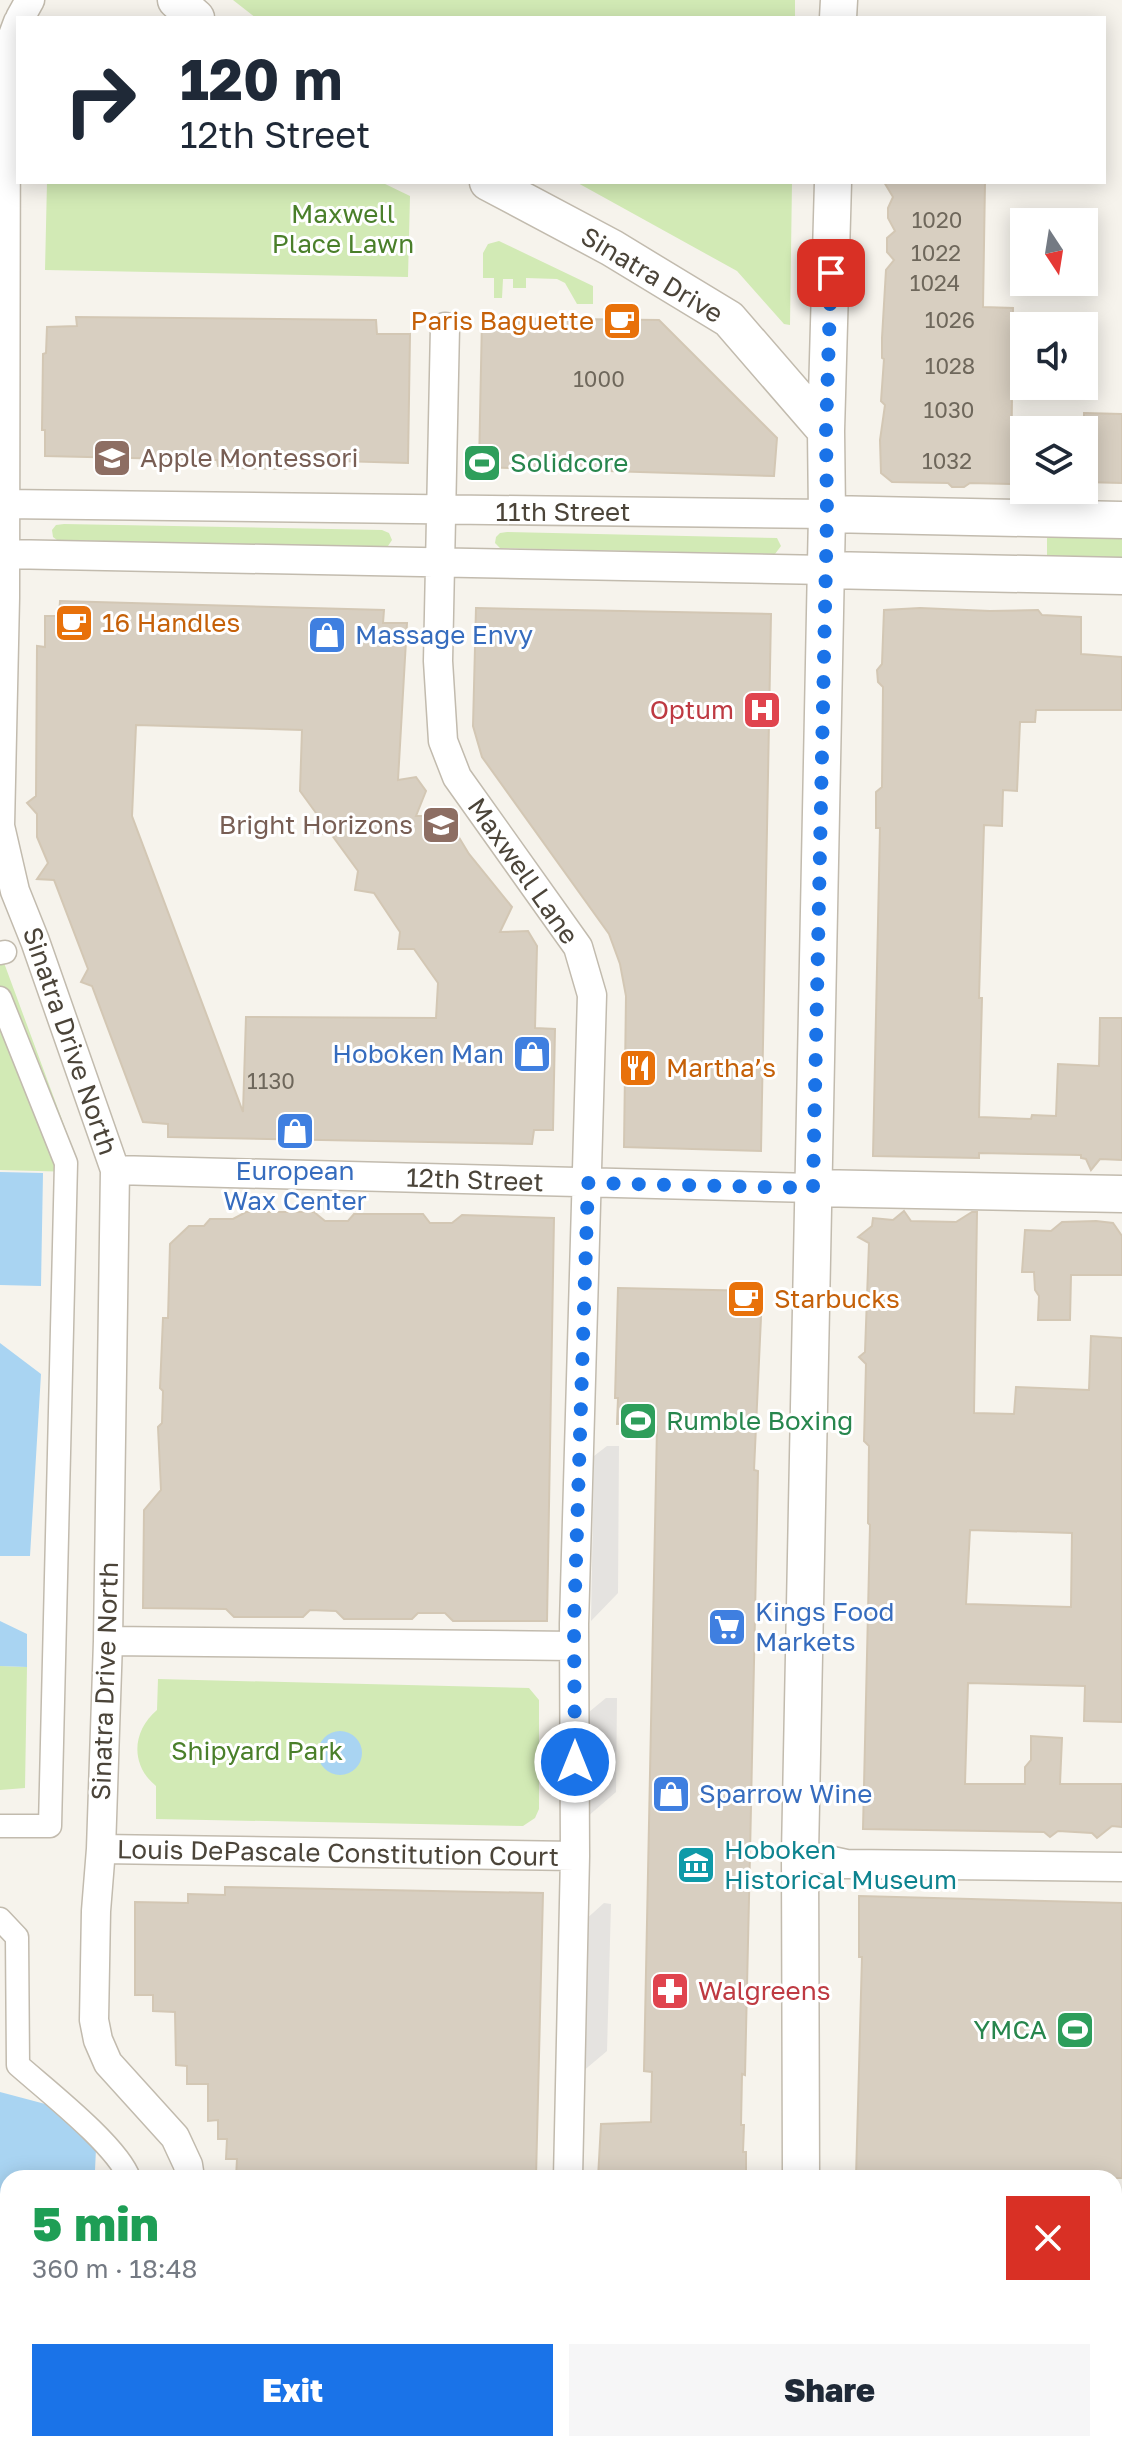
<!DOCTYPE html>
<html lang="en">
<head>
<meta charset="utf-8">
<style>
  :root { --surface:#fff; --page:#f6f6f7; --text:#1f2937; --muted:#747a83; --accent:#1a73e8 }
  body { margin:0; font-family:"Golos Text",sans-serif; background:var(--page); color:var(--text); height:100vh; display:flex; flex-direction:column; font-size:30px; white-space:nowrap }
  * { box-sizing:border-box; margin:0 }
  p { font-size:26px; color:var(--muted) }
  .icon { flex:none; width:44px; height:44px; fill:none; stroke:currentColor; stroke-width:2; stroke-linecap:round; stroke-linejoin:round }
  .map { position:relative; flex:1; overflow:hidden }
  .drawer { position:absolute; left:0px; top:2170px; width:1122px; height:282px; display:flex; flex-direction:column; background:var(--surface); border-radius:24px 24px 0 0; box-shadow:0 4px 20px #0003 }
  .drawer>* { flex:none }
  .guide { position:absolute; left:16px; top:16px; width:1090px; height:168px; border-radius:0px; box-shadow:0 4px 20px #0003; background:#fff; color:var(--text); overflow:hidden }
  .needle { width:52px; rotate:168deg }
  .tools { position:absolute; left:1010px; top:208px; display:grid; gap:16px }
  .tools a { display:grid; place-items:center; width:88px; height:88px; border-radius:0px; background:var(--surface); box-shadow:0 4px 20px #0003; font-size:40px }
  .pin { position:absolute; display:grid; place-items:center; width:68px; height:68px; color:#fff; margin:-34px; border-radius:16px; box-shadow:0 4px 12px #0006 }
  .me { position:absolute; width:88px; margin:-44px; rotate:0deg; stroke-linejoin:round; filter:drop-shadow(0 0 6px #0008) }
  .turn { display:flex; align-items:center; gap:28px; height:168px; padding:0 32px; font-size:36px }
  .turn .icon { width:104px; height:104px; stroke-width:2.5 }
  .turn b { display:block; font-size:56px; line-height:68px }
  .round { display:grid; place-items:center; flex:none; width:84px; height:84px; border-radius:0px; background:var(--page) }
  .summary { display:flex; align-items:center; justify-content:space-between; height:136px; padding:0 32px }
  h1 { font-size:48px; font-weight:800; line-height:60px; color:#1e9e55 }
  .cta { display:flex; gap:16px; margin-top:auto; padding:16px 32px }
  .cta a { flex:1; height:92px; border-radius:0px; background:var(--accent); color:#fff; font-size:32px; font-weight:800; line-height:92px; text-align:center }
  .cta a+a { background:var(--page); color:var(--text) }
  .map>svg:first-child { display:block }
  .green { fill:#d2eab5 }
  .parking { fill:#e5e3e0 }
  .water { fill:#a9d4f2 }
  .building { fill:#d8cfc1; stroke:#d3c7b4; stroke-width:2; fill-rule:evenodd }
  .lines { fill:none; stroke-linecap:round; stroke-linejoin:round }
  .service-casing { stroke:#c2bbae; stroke-width:17 }
  .pedestrian-casing { stroke:#c2bbae; stroke-width:25 }
  .minor-casing { stroke:#c2bbae; stroke-width:31 }
  .tertiary-casing { stroke:#c2bbae; stroke-width:39 }
  .service { stroke:#fff; stroke-width:14 }
  .pedestrian { stroke:#fff; stroke-width:22 }
  .minor { stroke:#fff; stroke-width:28 }
  .tertiary { stroke:#fff; stroke-width:36 }
  .route { stroke:#1a73e8; stroke-width:14; stroke-dasharray:0 25.2 }
  .labels { text-anchor:middle; stroke-width:6; stroke-linejoin:round; paint-order:stroke }
  .number-label { font-size:22px; fill:#6e675b }
  .park-label { font-size:26px; fill:#4a7f2a; stroke:#fff }
  .street-label { font-size:26px; fill:#4b4439; stroke:#fff }
  .food-label { font-size:26px; fill:#c56008; stroke:#fff; text-anchor:start }
  .education-label { font-size:26px; fill:#785e54; stroke:#fff; text-anchor:start }
  .leisure-label { font-size:26px; fill:#27864d; stroke:#fff; text-anchor:start }
  .shop-label { font-size:26px; fill:#366cbe; stroke:#fff; text-anchor:start }
  .health-label { font-size:26px; fill:#be3a42; stroke:#fff; text-anchor:end }
  .culture-label { font-size:26px; fill:#0d838f; stroke:#fff; text-anchor:start }
</style>
</head>
<body>
<div class="map">
<svg width="1122" height="2451" viewBox="0 0 1122 2451">
  <rect width="100%" height="100%" fill="#f6f3ec"/>
  <path class="green" d="M233 0H795V18H256Z
    M47 182H381L410 196 408 277 45 270Z
    M576 182H792L790 325 784 324 737 271Z
    M499 241 593 286V304H577L565 283 557 279 526 278V288H513V279H503L502 298H494V278H483V253L488 244Z
    M64 524 382 530 389 533 392 540 388 546 380 547 57 540 53 537 52 530 56 525Z
    M507 532 777 538 781 546 775 554 500 548 495 543 496 537 500 533Z
    M1122 537V563H1047V538Z
    M0 952 74 1152 75 1172 0 1170Z
    M0 1666 27 1667 25 1788 0 1790Z
    M158 1679 529 1688 539 1700V1809L535 1818 523 1826 156 1819V1786C130 1765 132 1731 157 1710Z"/>
  <path class="parking" d="M607 1446H619L618 1593 591 1621 594 1456Z
    M606 1698H617L616 1792 587 1817 589 1712Z
    M604 1903 611 1904 607 2051 582 2072 583 1922Z"/>
  <path class="water" d="M0 1172 43 1173 41 1286 0 1285Z
    M0 1343 41 1374 30 1556H0Z
    M0 1621 27 1634V1667L0 1666Z
    M318 1753a22 22 0 1 1 44 0a22 22 0 1 1-44 0Z
    M0 2092 49 2105 96 2149 95 2170 108 2178H8V2320L0 2319Z
    M0 2373H8V2444H118V2451H0Z"/>
  <path class="building" d="M884 182H985L983 307 1013 308 1011 484 970 483 964 487H952L948 483 892 482 881 473 880 440 885 405 881 401 884 359 882 358V338L886 270 894 260 887 252V238L895 231 888 218V208L893 197Z
    M76 317 376 320 377 334H410L408 463 304 460V466H287V469L234 468V466H218L217 460 45 456V430H42L43 354 46 353 47 327 77 326Z
    M482 318 659 320 777 438 774 476 479 467Z
    M1084 413 1122 414V483L1084 482Z
    M60 601 384 610 383 623H407L398 780 416 777 426 791 416 816H446L469 854 512 907 500 932 528 931 537 946 535 1028 555 1029 553 1130H534L532 1144 168 1137V1124L143 1122 92 986 81 982 88 969 54 880 37 879 48 863 37 837V814L27 803 36 796 37 646 45 647V616H59ZM136 725 302 730 300 791 316 813 314 833 331 834 358 871 355 890 374 893 400 932 398 949H414L438 983 436 1018 246 1017 243 1112 132 816Z
    M476 608 771 614 761 1151 624 1147 626 996 620 964 609 934 482 757 473 726Z
    M920 608 990 611 1038 610 1042 615 1081 617V654L1122 657V710H1036L1035 722H1020L1017 791 1003 790 1002 826 984 825 979 998H982L979 1117 1031 1119 1032 1115 1056 1116 1058 1064 1099 1066 1100 1018H1122V1160L1100 1159 1091 1170 1086 1159 1081 1158V1155L979 1153V1158L873 1156 880 828H876V792L882 787 883 687 878 682 877 670 882 664 884 610Z
    M904 1211 911 1221 956 1222 972 1212H977L974 1413 1014 1414 1016 1387 1089 1390 1091 1336 1122 1338V1722L1084 1721 1085 1686 968 1683 965 1784H1025V1767L1031 1760V1736L1062 1738 1060 1784H1122V1827L1112 1826 1097 1838 1092 1833 1058 1831 1050 1837 1044 1832 863 1829 870 1525 868 1523 869 1446 864 1441 866 1364 859 1357 865 1352 869 1243 858 1237 872 1226 873 1218 893 1220ZM970 1530 1072 1533 1071 1607 966 1604Z
    M246 1212H314L325 1221H348L354 1214H423L430 1223H452L462 1215 554 1218 547 1621H453L445 1613H418L412 1619H344L336 1611 310 1610 303 1617H234L226 1609 143 1608 144 1510 161 1490 158 1427 162 1423 163 1391 160 1388 163 1318H168L170 1244 189 1226H204L210 1219H233Z
    M1096 1221 1113 1223 1122 1236V1275H1071L1070 1320H1038L1039 1296 1035 1290 1034 1272H1022L1025 1230 1051 1231 1062 1222Z
    M618 1288 759 1291 758 1317H761L754 1470 758 1471 750 1854 745 2075 742 2074 741 2125H744L743 2152H746V2178H598L601 2124 651 2122 652 2072 644 2071 657 1427 646 1426V1423L617 1424 618 1398H615Z
    M225 1887 543 1893 536 2178H236L237 2159H226L227 2139H218V2120L208 2121V2084H187V2066L176 2065 175 2012 153 2011V1995H135V1902L188 1903V1894L225 1895Z
    M859 1896 1122 1903V2178H856L862 1957H859Z"/>
  <g class="lines">
    <g class="service-casing">
      <path id="service" d="M1035 2451V2444"/>
    </g>
    <g class="pedestrian-casing">
      <path id="pedestrian" d="M0 953 5 952
        M0 998 66 1163 50 1826H0
        M0 1919 17 1937 18 2065C45 2089 118 2146 129 2178
        M138 2451 139 2444"/>
    </g>
    <g class="minor-casing">
      <path id="minor" d="M20 18 30 0
        M18 22 6 54 5 598 0 826 15 891 35 941 115 1170 108 1641 101 1849 96 1911 94 2020 98 2040 108 2063 175 2137 188 2165 190 2178
        M445 327 438 661 443 741 457 777 578 947 592 995 574 1624 575 1856 568 2178
        M4 504 827 514
        M5 554 826 570
        M115 1170 813 1188
        M108 1641 574 1646
        M101 1849 575 1856
        M800 1854 846 1864 1122 1867
        M186 2451V2444
        M562 2451V2444
        M798 2451V2444"/>
    </g>
    <g class="tertiary-casing">
      <path id="tertiary" d="M176 0 196 18
        M838 18 839 0
        M488 182 612 248 729 319 826 431
        M827 514 1122 520
        M826 570 1122 576
        M813 1188 1122 1194
        M801 2178 800 1854 827 514 826 431 833 182
        M1114 2327 1122 2328"/>
    </g>
    <use href="#service" class="service"/>
    <use href="#pedestrian" class="pedestrian"/>
    <use href="#minor" class="minor"/>
    <use href="#tertiary" class="tertiary"/>
  </g>
  <g class="lines">
    <path class="route" d="M575 1762 574 1624 588 1183 813 1188 827 514 826 431 831 273"/>
  </g>
  <defs>
    <g id="cafe-square" transform="scale(2)"><rect x="-9" y="-9" width="18" height="18" rx="4" fill="#e8710a" stroke="#fff"/><path d="M-5.5-4.5H6V0H3Q3 3.5 0 3.5H-2.5Q-5.5 3.5-5.5 0ZM3-3.2v2h1.7v-2ZM-6 4.5H4V6H-6Z" fill="#fff"/></g>
    <g id="school-square" transform="scale(2)"><rect x="-9" y="-9" width="18" height="18" rx="4" fill="#8d6e63" stroke="#fff"/><path d="M0-5L7-2L0 1L-7-2ZM-4 1L0 2.5L4 1V4Q0 6-4 4Z" fill="#fff"/></g>
    <g id="stadium-square" transform="scale(2)"><rect x="-9" y="-9" width="18" height="18" rx="4" fill="#2e9e5b" stroke="#fff"/><path d="M0-5a6.5 5 0 1 0 0 10a6.5 5 0 1 0 0-10ZM-3.5-1.8h7v3.6h-7Z" fill="#fff"/></g>
    <g id="shop-square" transform="scale(2)"><rect x="-9" y="-9" width="18" height="18" rx="4" fill="#3f7fe0" stroke="#fff"/><path d="M-5-2.5h2.3a2.7 3.5 0 0 1 5.4 0H5L5.5 6h-11ZM-1.5-2.5h3a1.5 2.3 0 0 0-3 0Z" fill="#fff"/></g>
    <g id="hospital-square" transform="scale(2)"><rect x="-9" y="-9" width="18" height="18" rx="4" fill="#e0444e" stroke="#fff"/><path d="M-5-5h3v3.5h4V-5h3V5h-3V1.5h-4V5h-3Z" fill="#fff"/></g>
    <g id="restaurant-square" transform="scale(2)"><rect x="-9" y="-9" width="18" height="18" rx="4" fill="#e8710a" stroke="#fff"/><path d="M-5-6h1v4h1v-4h1v4h1v-4h1v5L-1.5 .5V6h-2V.5L-5-1ZM5-6V6H3V1.5H1.5Q1.5-4 5-6Z" fill="#fff"/></g>
    <g id="supermarket-square" transform="scale(2)"><rect x="-9" y="-9" width="18" height="18" rx="4" fill="#3f7fe0" stroke="#fff"/><path d="M-6-5.5h2.5l.6 2H6L4.5 2H-2.5L-4.4-4H-6ZM-1.5 3.2a1.3 1.3 0 1 0 .1 0ZM3 3.2a1.3 1.3 0 1 0 .1 0Z" fill="#fff"/></g>
    <g id="museum-square" transform="scale(2)"><rect x="-9" y="-9" width="18" height="18" rx="4" fill="#0f9aa8" stroke="#fff"/><path d="M0-6L6-3V-2H-6V-3ZM-5-1h2V3h-2ZM-1-1h2V3h-2ZM3-1h2V3H3ZM-6 4H6V6H-6Z" fill="#fff"/></g>
    <g id="pharmacy-square" transform="scale(2)"><rect x="-9" y="-9" width="18" height="18" rx="4" fill="#e0444e" stroke="#fff"/><path d="M-2-6h4v4h4v4h-4v4h-4v-4h-4v-4h4Z" fill="#fff"/></g>
  </defs>
  <g fill-rule="evenodd">
    <use href="#cafe-square" x="622" y="321"/>
    <use href="#school-square" x="112" y="458"/>
    <use href="#stadium-square" x="482" y="463"/>
    <use href="#cafe-square" x="74" y="623"/>
    <use href="#shop-square" x="327" y="635"/>
    <use href="#hospital-square" x="762" y="710"/>
    <use href="#school-square" x="441" y="825"/>
    <use href="#shop-square" x="532" y="1054"/>
    <use href="#restaurant-square" x="638" y="1068"/>
    <use href="#shop-square" x="295" y="1131"/>
    <use href="#cafe-square" x="746" y="1299"/>
    <use href="#stadium-square" x="638" y="1421"/>
    <use href="#supermarket-square" x="727" y="1627"/>
    <use href="#shop-square" x="671" y="1794"/>
    <use href="#museum-square" x="696" y="1865"/>
    <use href="#pharmacy-square" x="670" y="1991"/>
    <use href="#stadium-square" x="1075" y="2030"/>
  </g>
  <g class="labels">
    <g class="number-label">
      <text x="937" y="228">1020</text>
      <text x="936" y="261">1022</text>
      <text x="935" y="291">1024</text>
      <text x="950" y="328">1026</text>
      <text x="950" y="374">1028</text>
      <text x="599" y="387">1000</text>
      <text x="949" y="418">1030</text>
      <text x="947" y="469">1032</text>
      <text x="271" y="1089">1130</text>
    </g>
    <g class="park-label">
      <text x="343" y="223">Maxwell<tspan x="343" dy="30">Place Lawn</tspan></text>
      <text x="257" y="1760">Shipyard Park</text>
    </g>
    <g class="street-label">
      <text transform="translate(652 275) rotate(31)" y="9">Sinatra Drive</text>
      <text x="563" y="521">11th Street</text>
      <text transform="translate(523 871) rotate(55)" y="9">Maxwell Lane</text>
      <text transform="translate(70 1041) rotate(71)" y="9">Sinatra Drive North</text>
      <text transform="translate(475 1180) rotate(2)" y="9">12th Street</text>
      <text transform="translate(105 1681) rotate(-88)" y="9">Sinatra Drive North</text>
      <text transform="translate(338 1853) rotate(1)" y="9">Louis DePascale Constitution Court</text>
    </g>
    <g class="food-label">
      <text x="594" y="330" text-anchor="end">Paris Baguette</text>
      <text x="102" y="632">16 Handles</text>
      <text x="666" y="1077">Martha’s</text>
      <text x="774" y="1308">Starbucks</text>
    </g>
    <g class="education-label">
      <text x="140" y="467">Apple Montessori</text>
      <text x="413" y="834" text-anchor="end">Bright Horizons</text>
    </g>
    <g class="leisure-label">
      <text x="510" y="472">Solidcore</text>
      <text x="666" y="1430">Rumble Boxing</text>
      <text x="1047" y="2039" text-anchor="end">YMCA</text>
    </g>
    <g class="shop-label">
      <text x="355" y="644">Massage Envy</text>
      <text x="504" y="1063" text-anchor="end">Hoboken Man</text>
      <text x="295" y="1180" text-anchor="middle">European<tspan x="295" dy="30">Wax Center</tspan></text>
      <text x="755" y="1621">Kings Food<tspan x="755" dy="30">Markets</tspan></text>
      <text x="699" y="1803">Sparrow Wine</text>
    </g>
    <g class="health-label">
      <text x="734" y="719">Optum</text>
      <text x="698" y="2000" text-anchor="start">Walgreens</text>
    </g>
    <g class="culture-label">
      <text x="724" y="1859">Hoboken<tspan x="724" dy="30">Historical Museum</tspan></text>
    </g>
  </g>
</svg>
<div class="tools">
<a><svg class="needle" viewBox="-14 -14 28 28"><path d="M0-13l5 13h-10z" fill="#e53935"/><path d="M0 13l5-13h-10z" fill="#747a83"/></svg></a>
<a><svg class="icon" aria-label="sound" viewBox="0 0 24 24"><path d="M4 9h4l5-4v14l-5-4H4zM17 9q2 3 0 6"/></svg></a>
<a><svg class="icon" aria-label="layers" viewBox="0 0 24 24"><path d="M12 4l9 5-9 5-9-5zM3 14l9 5 9-5"/></svg></a>
</div>
<div class="pin" style="left:831px;top:273px;background:#d93025"><svg class="icon" aria-label="arrive" viewBox="0 0 24 24"><path d="M6 21V4h12l-3 4 3 4H6"/></svg></div>
<svg class="me" style="left:575px;top:1762px" viewBox="-20 -20 40 40"><circle r="17" fill="#1a73e8" stroke="#fff" stroke-width="3"/><path d="M0-11L8 9 0 5-8 9z" fill="#fff"/></svg>
<div class="guide">
<div class="turn"><svg class="icon" aria-label="right" viewBox="0 0 24 24"><path d="M7 20v-9h11M14 6l5 5-5 5"/></svg><div><b>120 m</b>12th Street</div></div>
</div>
<section class="drawer">
<div class="summary"><div><h1>5 min</h1><p>360 m · 18:48</p></div><a class="round" style="background:#d93025;color:#fff"><svg class="icon" aria-label="close" viewBox="0 0 24 24"><path d="M6 6l12 12M18 6L6 18"/></svg></a></div>
<div class="cta"><a>Exit</a><a>Share</a></div>
</section>
</div>
</body>
</html>
